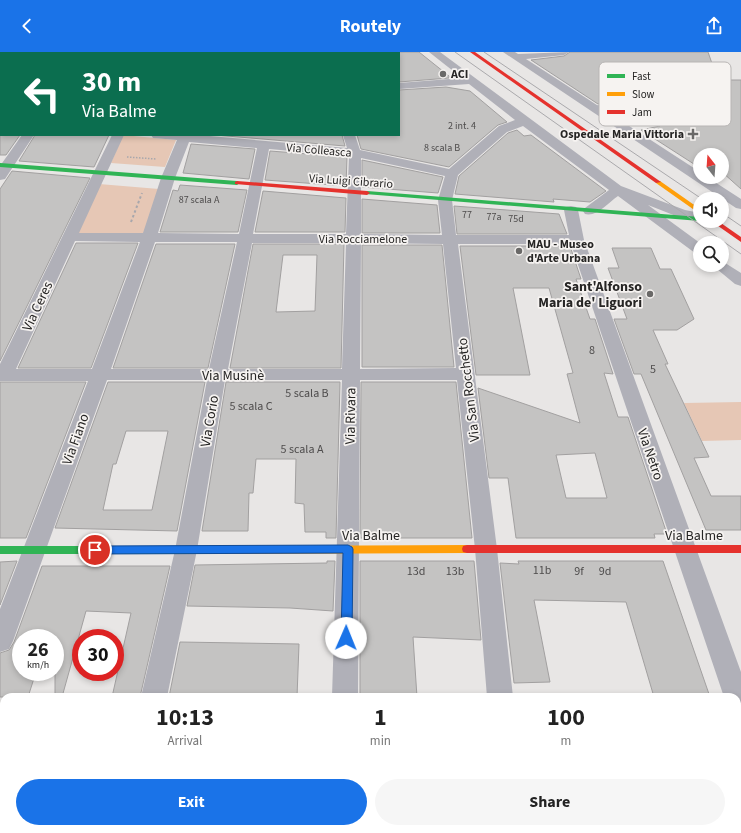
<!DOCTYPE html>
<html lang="en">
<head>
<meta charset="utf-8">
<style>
  :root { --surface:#fff; --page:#f6f6f6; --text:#222; --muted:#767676; --accent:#1a73e8 }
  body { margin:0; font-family:"Source Sans 3",sans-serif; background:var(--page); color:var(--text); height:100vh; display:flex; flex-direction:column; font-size:15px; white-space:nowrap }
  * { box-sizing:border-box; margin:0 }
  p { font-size:13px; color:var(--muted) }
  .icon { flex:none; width:22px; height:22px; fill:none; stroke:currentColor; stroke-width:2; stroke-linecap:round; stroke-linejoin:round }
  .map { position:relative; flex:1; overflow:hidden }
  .panel { position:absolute; left:0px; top:641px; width:741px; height:140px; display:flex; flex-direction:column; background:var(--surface); border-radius:12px 12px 0 0; box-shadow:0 2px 6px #0003 }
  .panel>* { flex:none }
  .hud { position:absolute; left:0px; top:0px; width:400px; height:84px; box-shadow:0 2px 6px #0003; background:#0b6e4f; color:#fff; overflow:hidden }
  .needle { width:26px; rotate:343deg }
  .controls { position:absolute; left:693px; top:96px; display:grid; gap:8px }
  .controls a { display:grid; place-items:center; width:36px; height:36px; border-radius:50%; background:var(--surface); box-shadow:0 2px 6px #0003; font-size:20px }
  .speed { position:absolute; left:12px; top:577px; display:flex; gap:8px; font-size:20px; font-weight:700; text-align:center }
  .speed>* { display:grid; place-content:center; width:52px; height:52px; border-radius:50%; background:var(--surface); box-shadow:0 2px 6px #0003; line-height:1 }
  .speed small { font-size:10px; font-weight:400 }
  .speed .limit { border:6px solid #d22; background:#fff; color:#111 }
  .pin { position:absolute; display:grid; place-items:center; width:34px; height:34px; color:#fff; margin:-17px; border:2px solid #fff; border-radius:50%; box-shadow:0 1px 4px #0007 }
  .me { position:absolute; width:44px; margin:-22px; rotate:1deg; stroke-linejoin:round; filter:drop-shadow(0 0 3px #0008) }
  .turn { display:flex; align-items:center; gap:14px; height:84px; padding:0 16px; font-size:18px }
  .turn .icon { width:52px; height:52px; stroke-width:2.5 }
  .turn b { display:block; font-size:28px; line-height:34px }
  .eta { display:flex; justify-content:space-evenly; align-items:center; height:68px; text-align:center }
  .eta b { font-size:24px; font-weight:700; line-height:28px }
  .button { display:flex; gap:8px; margin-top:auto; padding:8px 16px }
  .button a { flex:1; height:46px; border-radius:24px; background:var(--accent); color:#fff; font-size:16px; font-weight:700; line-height:46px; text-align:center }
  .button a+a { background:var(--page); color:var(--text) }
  header { display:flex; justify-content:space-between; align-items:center; height:52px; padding:0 16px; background:var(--accent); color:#fff; font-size:18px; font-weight:700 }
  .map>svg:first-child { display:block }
  .green { fill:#e6c7b5 }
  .building { fill:#c4c3c2; stroke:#a2a0a0; fill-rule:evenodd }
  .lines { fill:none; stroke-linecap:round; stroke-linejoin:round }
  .path-far1 { stroke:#a8a7ac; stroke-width:1.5; stroke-dasharray:1.5 1.5; stroke-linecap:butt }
  .path { stroke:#a8a7ac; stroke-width:2; stroke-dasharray:2.5 2.5; stroke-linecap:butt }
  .lane { fill:#b0b0b8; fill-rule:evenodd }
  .street { fill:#b0b0b8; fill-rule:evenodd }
  .fast { fill:#30b455; fill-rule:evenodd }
  .slow { fill:#ff9f0a; fill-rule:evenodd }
  .jam { fill:#e5322d; fill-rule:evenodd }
  .tram { stroke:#aaa9ac; stroke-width:1 }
  .route { fill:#1a73e8; stroke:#114b97 }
  .poi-dot { fill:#6a6968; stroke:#f6f3f1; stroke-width:1.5 }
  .labels { text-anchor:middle; stroke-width:3.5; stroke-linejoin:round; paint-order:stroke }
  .far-number-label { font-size:10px; fill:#4e4c4c }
  .far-poi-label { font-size:12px; font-weight:bold; fill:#262524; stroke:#f6f3f1; text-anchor:start }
  .far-street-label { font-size:12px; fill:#262524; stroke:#f6f3f1 }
  .number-label { font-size:12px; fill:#4e4c4c }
  .poi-label { font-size:14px; font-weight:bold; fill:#262524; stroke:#f6f3f1; text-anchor:end }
  .street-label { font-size:14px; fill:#262524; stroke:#f6f3f1 }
  .key { fill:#f6f3f1; stroke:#b8b5b4; stroke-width:1 }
  .key-label { font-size:11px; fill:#262524 }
</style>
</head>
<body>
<header><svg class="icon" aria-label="back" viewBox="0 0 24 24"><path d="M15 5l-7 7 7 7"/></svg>Routely<svg class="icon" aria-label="share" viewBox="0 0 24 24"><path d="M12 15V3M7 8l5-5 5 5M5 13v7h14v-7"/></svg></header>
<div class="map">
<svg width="741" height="781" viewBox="0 0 741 781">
  <rect width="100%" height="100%" fill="#e8e6e5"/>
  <path class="green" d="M123 83 176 88 165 115 111 111Z
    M99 132 159 137 144 182 75 181Z
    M741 350V388L702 389 684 351Z"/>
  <path class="building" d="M399 0H419L449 24V26L399 30Z
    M570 0H708L715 20 731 28H741V137L722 120V103H700V114H697L641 78 660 74 620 54 641 51 658 53 670 50V44L657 39 648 40 639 45 598 52 531 8 564 4Z
    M446 35 470 39 507 70 498 73 449 115 361 97 357 83H399V38Z
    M517 78 524 84 531 83 606 139 590 150 553 147 554 150 455 142 459 124 508 81Z
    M0 83H20L6 103H0Z
    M35 83H109L94 115 19 109Z
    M215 83H342L345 94Z
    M191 92 255 97 249 127 183 121Z
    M270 99 347 105 346 134 265 128Z
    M362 108 443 125 438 141 362 135Z
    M12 119 90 126 0 309V137Z
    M180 133 247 138 238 180H160L173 138 178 139Z
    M263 139 346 146 345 180H255Z
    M362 147 437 153 440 181H362Z
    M454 154 559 162 567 182H457Z
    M76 191H138L91 316H18Z
    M156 192H235L208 316H113Z
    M253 192H344L341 316H230ZM283 203H317L315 259 276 260Z
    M362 193H442L454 315H362Z
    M460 194H570L581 227H576L590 267H595L613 322 604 321 618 365H628L667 482H654L655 486H516L508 426H489L478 336 580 371 567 322 573 321 549 236H513L530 323H476ZM595 401 607 446H566L556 403Z
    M612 196H651L660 217H671L694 267 677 278H653L668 312H665L709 405 694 406 711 444H741V478H706L641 322H634L614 267H627L608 216H619Z
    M0 330H86L26 486H0Z
    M108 330H205L177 479 55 476ZM126 379H168L152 458H103L113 412H116Z
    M226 330H340L336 486H326V480H305L304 452 295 451 296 407H256L253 441H249L248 479H202Z
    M361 330H456L472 486H360Z
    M17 509 0 553V510Z
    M327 509H335L333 559 290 556 187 554 195 513 327 511Z
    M360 509H474L481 588 413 585 417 645H360Z
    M518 509H663L710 645H654L626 550 534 548 550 630 514 631 500 511 519 512Z
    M42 514H170L140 645H112L131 561 86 559 62 645H55V586H21V620H36L28 645H0V601L9 598 14 590Z
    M180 590 299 592 297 645H169Z"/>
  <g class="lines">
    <path class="path-far1" d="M127 105 156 107"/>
    <path class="path" d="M131 170 142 141"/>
    <path class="lane" d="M657 40 669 45V49L658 52 641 49 591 57 588 55 639 46 649 41ZM657 43 664 47 658 48 647 46Z"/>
    <path class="street" d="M317 0H327V1H317Z
      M429 0H440L621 134 685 158 700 161V169L676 164 648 153 700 191V203L695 201 618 144C608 151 597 165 585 162L583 159 585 156 609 138 523 74 507 80 458 123 452 148 456 183H569L564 158 566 155 571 154 576 155 578 158 584 188 741 620V655L737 657V645H724L571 192H458L497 497 513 645H487L475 497 457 328H360L358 645H332L342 328H225L197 498 167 645H141L175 498 207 328H107L13 589 9 597 0 600V557L88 329H0V312L112 83H124L79 181H143L161 126 177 88 153 86 151 83H198L347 96 343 83H355L360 98 449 117 499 74 515 68 469 32 399 37V31L462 26ZM189 90 257 96 239 182 158 181 175 126ZM269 97 349 104 346 182H253ZM361 106 445 124 438 148 442 183 361 182ZM75 189 140 190 92 317H16ZM155 190H237L209 317H111ZM252 191H346L342 317H228ZM361 191 443 192 456 316 360 317Z
      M503 0H515L518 2 569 0 564 3 526 7 700 120V125H707L741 147V157L736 156Z
      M0 53H1V59H0Z
      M22 83H34L5 127 0 128V114Z
      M722 209 741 221V234L735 232 712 213H722Z
      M110 777H140L139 781H109Z
      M328 777H358V781H328Z
      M498 777H528V781H498Z"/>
    <path class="fast" d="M0 111 237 129 240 131 237 133 0 115Z
      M367 139 700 165V169L365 142 364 141Z
      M0 494H230L234 495 235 498 234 501 230 502H0Z"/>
    <path class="slow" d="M9 0H15L9 1Z
      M51 0H57L51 1Z
      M656 129H660L700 157V162L656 131Z
      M467 493 471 494 472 497 471 500 467 501 230 502 226 501 225 498 226 495 230 494Z"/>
    <path class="jam" d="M470 0H475L661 130 656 131Z
      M237 129 367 139 370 141 367 143 235 132V130Z
      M711 169H718L741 185V190Z
      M467 493H741V501H467L463 500 462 497 463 494Z"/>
    <path class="tram" d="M455 0 741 202
      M484 0 702 147
      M722 161 741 174"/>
  </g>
  <path class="route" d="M348 493 352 495 353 497 352 586 350 589 346 591 342 589 341 586 343 501 95 502 91 500 90 498 91 495 95 494Z"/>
  <g class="poi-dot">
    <circle cx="443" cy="22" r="4"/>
    <path d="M691 76h4v4h4v4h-4v4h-4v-4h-4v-4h4z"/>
    <circle cx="519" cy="199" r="4"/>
    <circle cx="650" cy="242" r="4"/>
  </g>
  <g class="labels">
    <g class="far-number-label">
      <text x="462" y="77">2 int. 4</text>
      <text x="442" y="99">8 scala B</text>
      <text x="199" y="151">87 scala A</text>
      <text x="467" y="166">77</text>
      <text x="494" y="168">77a</text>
      <text x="516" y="170">75d</text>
    </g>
    <g class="far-poi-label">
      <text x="451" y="26">ACI</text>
      <text x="684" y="86" text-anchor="end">Ospedale Maria Vittoria</text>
      <text x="527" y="196">MAU - Museo<tspan x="527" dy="14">d'Arte Urbana</tspan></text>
    </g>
    <g class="far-street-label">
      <text transform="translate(319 98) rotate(5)" y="4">Via Colleasca</text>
      <text transform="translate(351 129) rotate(4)" y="4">Via Luigi Cibrario</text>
      <text x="363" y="191">Via Rocciamelone</text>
    </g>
    <g class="number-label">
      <text x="592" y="302">8</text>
      <text x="653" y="321">5</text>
      <text x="307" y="345">5 scala B</text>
      <text x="251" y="358">5 scala C</text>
      <text x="302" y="401">5 scala A</text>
      <text x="542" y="522">11b</text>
      <text x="416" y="523">13d</text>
      <text x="455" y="523">13b</text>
      <text x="579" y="523">9f</text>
      <text x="605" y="523">9d</text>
    </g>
    <g class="poi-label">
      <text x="642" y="239">Sant'Alfonso<tspan x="642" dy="16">Maria de' Liguori</tspan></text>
    </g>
    <g class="street-label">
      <text transform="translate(37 254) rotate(-65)" y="5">Via Ceres</text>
      <text x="233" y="328">Via Musinè</text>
      <text transform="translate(468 338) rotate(-97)" y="5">Via San Rocchetto</text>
      <text transform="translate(350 364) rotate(-89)" y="5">Via Rivara</text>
      <text transform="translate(209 369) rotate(-80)" y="5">Via Corio</text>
      <text transform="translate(75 387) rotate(-70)" y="5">Via Fiano</text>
      <text transform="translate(651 402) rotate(71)" y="5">Via Netro</text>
      <text x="371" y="488">Via Balme</text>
      <text x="694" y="488">Via Balme</text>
    </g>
  </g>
  <rect x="599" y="10" width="132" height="64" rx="6" class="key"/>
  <rect x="607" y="22" width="18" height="4" fill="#30b455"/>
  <rect x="607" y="40" width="18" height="4" fill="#ff9f0a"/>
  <rect x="607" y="58" width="18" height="4" fill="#e5322d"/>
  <g class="key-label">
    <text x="632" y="28">Fast</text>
    <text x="632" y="46">Slow</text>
    <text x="632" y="64">Jam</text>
  </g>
</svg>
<div class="controls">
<a><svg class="needle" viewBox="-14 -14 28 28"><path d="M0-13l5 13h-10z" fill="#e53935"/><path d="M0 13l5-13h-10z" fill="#767676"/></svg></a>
<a><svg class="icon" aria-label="sound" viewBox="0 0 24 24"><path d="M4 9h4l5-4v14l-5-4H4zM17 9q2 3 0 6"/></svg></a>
<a><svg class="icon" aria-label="search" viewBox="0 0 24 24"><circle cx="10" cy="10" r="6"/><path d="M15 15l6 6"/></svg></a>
</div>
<div class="speed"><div>26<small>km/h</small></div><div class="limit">30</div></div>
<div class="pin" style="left:95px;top:498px;background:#d93025"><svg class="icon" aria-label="arrive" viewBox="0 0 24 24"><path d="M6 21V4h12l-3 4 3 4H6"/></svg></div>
<svg class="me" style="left:346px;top:586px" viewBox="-20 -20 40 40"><circle r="19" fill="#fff"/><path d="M0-13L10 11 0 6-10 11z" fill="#1a73e8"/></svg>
<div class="hud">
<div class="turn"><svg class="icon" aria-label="left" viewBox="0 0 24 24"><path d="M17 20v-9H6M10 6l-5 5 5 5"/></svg><div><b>30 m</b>Via Balme</div></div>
</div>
<section class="panel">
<div class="eta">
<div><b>10:13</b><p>Arrival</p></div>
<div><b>1</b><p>min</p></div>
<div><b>100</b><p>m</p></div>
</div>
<div class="button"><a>Exit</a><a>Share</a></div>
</section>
</div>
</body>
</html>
